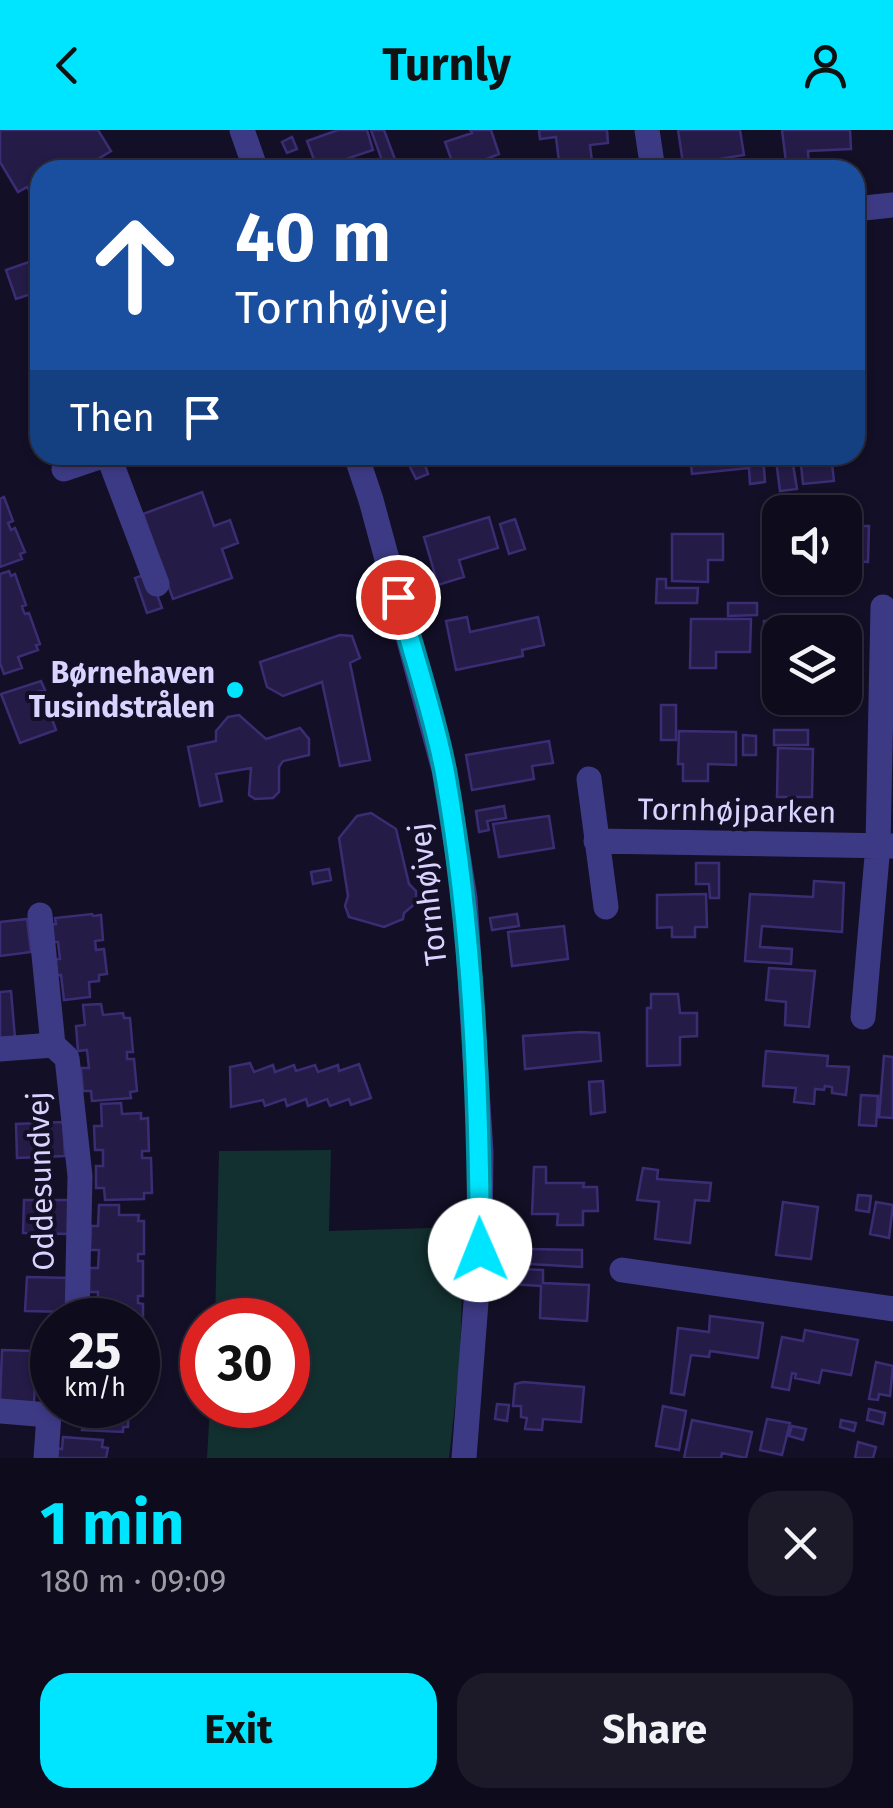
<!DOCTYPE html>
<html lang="en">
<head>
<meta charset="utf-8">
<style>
  :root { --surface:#0e0b1c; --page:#1c1929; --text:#f1f3f6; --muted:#9b9ba3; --line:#2e2b3b; --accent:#00e5ff }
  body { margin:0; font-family:"Fira Sans",sans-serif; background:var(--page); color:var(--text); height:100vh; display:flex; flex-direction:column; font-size:38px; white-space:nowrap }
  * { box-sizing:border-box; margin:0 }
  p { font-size:32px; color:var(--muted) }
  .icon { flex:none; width:55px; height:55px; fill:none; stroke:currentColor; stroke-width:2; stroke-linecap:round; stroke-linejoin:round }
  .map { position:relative; height:1328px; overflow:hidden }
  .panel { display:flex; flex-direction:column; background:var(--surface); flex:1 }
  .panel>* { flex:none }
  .banner { position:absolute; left:30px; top:30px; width:835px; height:305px; border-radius:30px; box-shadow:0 2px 8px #0004,0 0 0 2px var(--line); background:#1a4fa0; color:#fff; overflow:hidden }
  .buttons { position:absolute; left:762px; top:365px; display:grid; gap:20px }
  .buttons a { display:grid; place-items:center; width:100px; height:100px; border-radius:20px; background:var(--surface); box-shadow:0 2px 8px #0004,0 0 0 2px var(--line); font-size:50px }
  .speed { position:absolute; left:30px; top:1168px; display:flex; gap:20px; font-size:50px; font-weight:700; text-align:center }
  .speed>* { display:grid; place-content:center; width:130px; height:130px; border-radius:50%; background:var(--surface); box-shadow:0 2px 8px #0004,0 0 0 2px var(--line); line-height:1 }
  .speed small { font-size:25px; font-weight:400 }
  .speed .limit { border:15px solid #d22; background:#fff; color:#111 }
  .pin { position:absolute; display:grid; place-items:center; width:85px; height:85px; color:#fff; margin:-42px; border:5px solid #fff; border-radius:50%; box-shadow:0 2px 10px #0007 }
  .me { position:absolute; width:110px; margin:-55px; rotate:359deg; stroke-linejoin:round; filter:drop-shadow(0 0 8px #0008) }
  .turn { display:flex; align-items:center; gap:35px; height:210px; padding:0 40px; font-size:45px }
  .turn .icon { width:130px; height:130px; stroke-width:2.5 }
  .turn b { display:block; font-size:70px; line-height:85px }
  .then { display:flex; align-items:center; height:95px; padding:0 40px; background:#0003; gap:20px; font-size:38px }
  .round { display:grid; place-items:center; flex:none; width:105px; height:105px; border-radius:30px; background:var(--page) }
  .overview { display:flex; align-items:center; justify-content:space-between; height:170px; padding:0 40px }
  h1 { font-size:60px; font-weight:700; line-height:75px; color:var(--accent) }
  .action { display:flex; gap:20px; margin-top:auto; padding:20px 40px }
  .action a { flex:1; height:115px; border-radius:30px; background:var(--accent); color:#111; font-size:40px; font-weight:700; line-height:115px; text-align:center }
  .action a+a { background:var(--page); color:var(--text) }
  header { display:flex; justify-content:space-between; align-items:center; height:130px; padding:0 40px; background:var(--accent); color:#111; font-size:45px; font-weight:700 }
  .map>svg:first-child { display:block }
  .green { fill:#12302f }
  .building { fill:#241b47; stroke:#3b2d73; stroke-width:2.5 }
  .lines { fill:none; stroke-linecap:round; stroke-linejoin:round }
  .minor { stroke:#3d3a85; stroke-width:25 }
  .route-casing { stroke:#0095a6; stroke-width:25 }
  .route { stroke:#00e5ff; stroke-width:18 }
  .poi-dot { fill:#00e5ff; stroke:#130f26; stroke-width:4 }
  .labels { text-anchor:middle; stroke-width:8; stroke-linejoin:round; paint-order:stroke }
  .poi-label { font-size:30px; font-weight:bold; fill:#d9d4ff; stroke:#130f26; text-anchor:end }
  .street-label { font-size:30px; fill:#d9d4ff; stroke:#130f26 }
</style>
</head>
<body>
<header><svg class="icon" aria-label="back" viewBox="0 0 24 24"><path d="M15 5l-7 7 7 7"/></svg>Turnly<svg class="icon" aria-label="person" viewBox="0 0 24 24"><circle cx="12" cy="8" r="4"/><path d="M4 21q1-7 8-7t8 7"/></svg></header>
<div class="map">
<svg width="893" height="1328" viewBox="0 0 893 1328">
  <rect width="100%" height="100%" fill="#130f26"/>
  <path class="green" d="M331 1020 329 1101 464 1097 460 1230 449 1328H207L210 1275H288V1190H215L219 1021Z"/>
  <path class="building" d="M0 0H98L111 21 80 40H40V65L34 68 27 57 18 62 0 32Z
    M338 0H367L373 20 346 29 349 40H318L307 11Z
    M371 0H384L396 32 384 36Z
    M470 0H491L499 24 484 30 488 40H455L445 12 472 3Z
    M539 0H607L608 13 590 15 593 40H560L556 7 540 9Z
    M678 0H740L744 25 707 31 708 40H684Z
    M782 0H850L851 19 808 21 809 39 787 40Z
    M292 7 297 19 287 23 282 12Z
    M40 128V161L16 169 6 140Z
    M855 197H858L861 232 855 233Z
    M404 325H446L424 332 428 344 416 349Z
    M690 325H763L765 352 750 354 749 338 692 344Z
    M800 325H831L834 351 803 354Z
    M792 328 797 359 780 361 776 330Z
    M202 362 214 396 230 390 238 413 222 419 232 448 173 469 143 384Z
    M4 367 13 391 8 393 11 400 15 398 25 422 20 424 22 429 0 437V369Z
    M489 387 498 418 459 430 464 447 438 455 424 407Z
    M515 389 525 419 509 424 500 394Z
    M845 396H869L868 432 845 431Z
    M672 404H723V430H708V452L672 451Z
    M9 441 11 446 15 444 26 475 22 476 23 480 25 484 29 483 40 514 36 515 38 520 18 527 22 538 4 544 0 533V444Z
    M144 445 152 451 162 478 147 483 135 448Z
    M657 449H666V458H698L697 473H656Z
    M728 473H757V485L728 486Z
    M467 487 470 502 538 487 544 515 522 520 523 526 456 540 446 491Z
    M691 489H751L750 522H716V538H690Z
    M764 491H793V502L764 505Z
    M340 505 352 506 360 528 350 533 370 630 340 636 322 552 283 566 267 557 260 532Z
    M764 521H777L776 537 764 536Z
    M41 551 45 560 37 562 46 588 51 586 56 600 20 613 1 564Z
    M661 575H676V610H661Z
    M239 585 266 609 300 598 309 609V625L283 631 279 637V662L273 668 255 669 249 665 251 638 216 644 222 671 200 676 188 617 216 611V601L228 587Z
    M774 600H808V615H774Z
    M679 601 736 602V635L708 634V651H683V634H678Z
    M743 605 756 606V625H743Z
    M549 611 553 633 532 636 534 649 472 660 466 625Z
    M778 618 813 619 812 667H777Z
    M504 676 506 688 487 691 489 700 479 702 476 681Z
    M371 683 396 699 409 754 416 761V773L404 783 403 789 384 797 349 787 345 776 348 766 339 708 357 686Z
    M549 686 554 718 499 727 493 694Z
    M696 733H719V768H710L709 754H696Z
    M329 739 331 750 313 754 311 742Z
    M814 751 844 753 842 802 762 796 760 817 792 819 791 834 745 831 750 764 813 767Z
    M706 764 707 797H695V807H672V797L657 798V765Z
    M92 784 93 786 101 785 103 810 95 811 96 820 104 819 107 844 99 845V851L89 852 90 867 64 870 61 845 52 846 51 830 60 829 58 812H50L49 795 56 794 55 788Z
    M517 784 519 796 492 800 490 788Z
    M27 789 31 822 0 826V792Z
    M564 796 568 829 512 836 508 802Z
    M769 838 815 841 809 897 785 895 786 872 766 870Z
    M11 861 15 908 0 910V862Z
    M651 864H678L680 883H697V906L680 907V935L647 936V878H651Z
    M101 874 103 885 123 883 124 888H130L133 922H127V929H134L137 961 130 962 131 968 92 971 91 961H83L81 938H89L87 920 78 921 76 896 85 895 83 875Z
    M581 902 599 903 601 931 525 939 523 906Z
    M766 921 828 926 827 936 849 937 846 965 832 963V957L825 956 824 960 815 959 814 974 794 972 796 958 763 956Z
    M884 926 893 927V988L879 987Z
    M250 933 254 942 273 935 275 942 294 935 296 941 315 935 318 942 338 935 339 941 359 934 371 968 351 975 349 969 330 976 327 969 308 976 306 969 287 976 285 969 265 976 263 970 231 977 230 937Z
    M603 951 605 982 591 984 589 952Z
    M861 965 878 966 876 996 859 995Z
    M121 973 122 984 141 983V989L148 988 149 1021H142V1028H151L152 1063H144V1069L105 1070 104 1058H96V1036H103V1020H95L94 996H102L101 974Z
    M63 992 65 1026 17 1028 16 994Z
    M534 1037H546V1053H584L583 1057H597L598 1081H583V1095H557L558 1084H532Z
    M643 1038 658 1040 657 1049 711 1053 709 1071 695 1070 690 1113 655 1109 659 1072 637 1070Z
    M858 1065 871 1066 869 1082 856 1080Z
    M24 1070H70V1104L23 1103Z
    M783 1072 818 1077 811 1129 776 1125Z
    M876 1072 893 1075 889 1108 870 1104Z
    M99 1075H119V1085H139L138 1091H144V1124H138V1131H143V1166H138V1173L143 1174V1201H138V1204V1190H91V1173L98 1174V1162H89V1138H98L99 1120H90L91 1096H98Z
    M529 1119 582 1120V1137L529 1134Z
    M513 1135H521V1139L543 1140V1153L589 1155 587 1191 540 1188 541 1156 511 1154Z
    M27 1147 72 1148 70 1182 25 1181Z
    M710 1186 763 1193 758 1228 710 1221 709 1227 691 1225 684 1265 671 1263 678 1198 709 1202Z
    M805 1200 858 1210 851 1245 822 1240 819 1253 795 1248 796 1244 792 1243 789 1260 772 1257 782 1207 803 1211Z
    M2 1220 36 1221 34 1274 0 1272Z
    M876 1232 893 1236 890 1266 879 1264 878 1270 869 1269Z
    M523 1252 584 1257 581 1292 543 1289 542 1300 525 1299 527 1288 521 1287V1276H513L515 1254Z
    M497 1274 509 1275 507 1291 495 1289Z
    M75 1275H129L128 1297H123V1302L82 1300 83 1290H74Z
    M663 1276 686 1281 679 1320 656 1316Z
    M869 1279 885 1283 883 1294 867 1290Z
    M767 1289 790 1293 782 1325 760 1320Z
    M692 1290 752 1302 746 1328 722 1323 721 1328H684Z
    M841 1290 856 1293 854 1301 840 1297Z
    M792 1296 806 1299 803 1310 789 1306Z
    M63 1307 103 1310 102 1317 108 1318 106 1328H52L53 1318 62 1319Z
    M858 1312 876 1317 873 1328H855Z"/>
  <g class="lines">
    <path class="minor" d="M242 0 256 40
      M647 0 653 40
      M855 79 893 75
      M108 325 157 454
      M356 325 371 370 444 640 465 768 481 1022 480 1120 464 1328
      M64 339 105 325
      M589 649 606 777
      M596 711 893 716
      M40 785 53 915
      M863 887 878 715 883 477
      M0 919 53 915 67 928 80 1046 77 1190
      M622 1140 893 1179
      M0 1281 49 1285 61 1275
      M46 1328 49 1285"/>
  </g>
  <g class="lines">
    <g class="route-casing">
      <path id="route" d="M398 467C413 525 434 584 445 643 473 801 479 960 480 1120"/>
    </g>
    <use href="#route" class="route"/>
  </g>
  <circle class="poi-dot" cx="235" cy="560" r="10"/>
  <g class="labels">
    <g class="poi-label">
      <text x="215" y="553">Børnehaven<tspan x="215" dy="34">Tusindstrålen</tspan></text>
    </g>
    <g class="street-label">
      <text transform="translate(737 681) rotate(1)" y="10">Tornhøjparken</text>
      <text transform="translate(428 764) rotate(-97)" y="10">Tornhøjvej</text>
      <text transform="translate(41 1051) rotate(-92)" y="10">Oddesundvej</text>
    </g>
  </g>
</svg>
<div class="buttons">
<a><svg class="icon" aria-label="sound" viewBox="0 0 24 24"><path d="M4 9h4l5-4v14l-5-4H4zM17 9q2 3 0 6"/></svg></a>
<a><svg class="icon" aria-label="layers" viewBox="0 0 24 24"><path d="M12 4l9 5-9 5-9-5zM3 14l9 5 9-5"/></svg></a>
</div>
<div class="speed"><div>25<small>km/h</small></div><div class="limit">30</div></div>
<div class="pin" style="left:398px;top:467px;background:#d93025"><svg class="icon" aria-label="arrive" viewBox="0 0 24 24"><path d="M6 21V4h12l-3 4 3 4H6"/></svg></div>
<svg class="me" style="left:480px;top:1120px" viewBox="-20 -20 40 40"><circle r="19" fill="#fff"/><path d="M0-13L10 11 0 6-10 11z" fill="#00e5ff"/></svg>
<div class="banner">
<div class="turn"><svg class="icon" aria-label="ahead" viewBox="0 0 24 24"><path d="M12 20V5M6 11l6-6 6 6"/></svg><div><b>40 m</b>Tornhøjvej</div></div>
<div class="then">Then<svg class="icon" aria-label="arrive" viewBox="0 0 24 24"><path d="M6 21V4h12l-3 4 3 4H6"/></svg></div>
</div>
</div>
<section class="panel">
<div class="overview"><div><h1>1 min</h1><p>180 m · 09:09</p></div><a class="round"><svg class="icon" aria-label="close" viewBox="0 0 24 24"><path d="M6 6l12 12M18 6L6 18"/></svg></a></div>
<div class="action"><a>Exit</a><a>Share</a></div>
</section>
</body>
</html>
